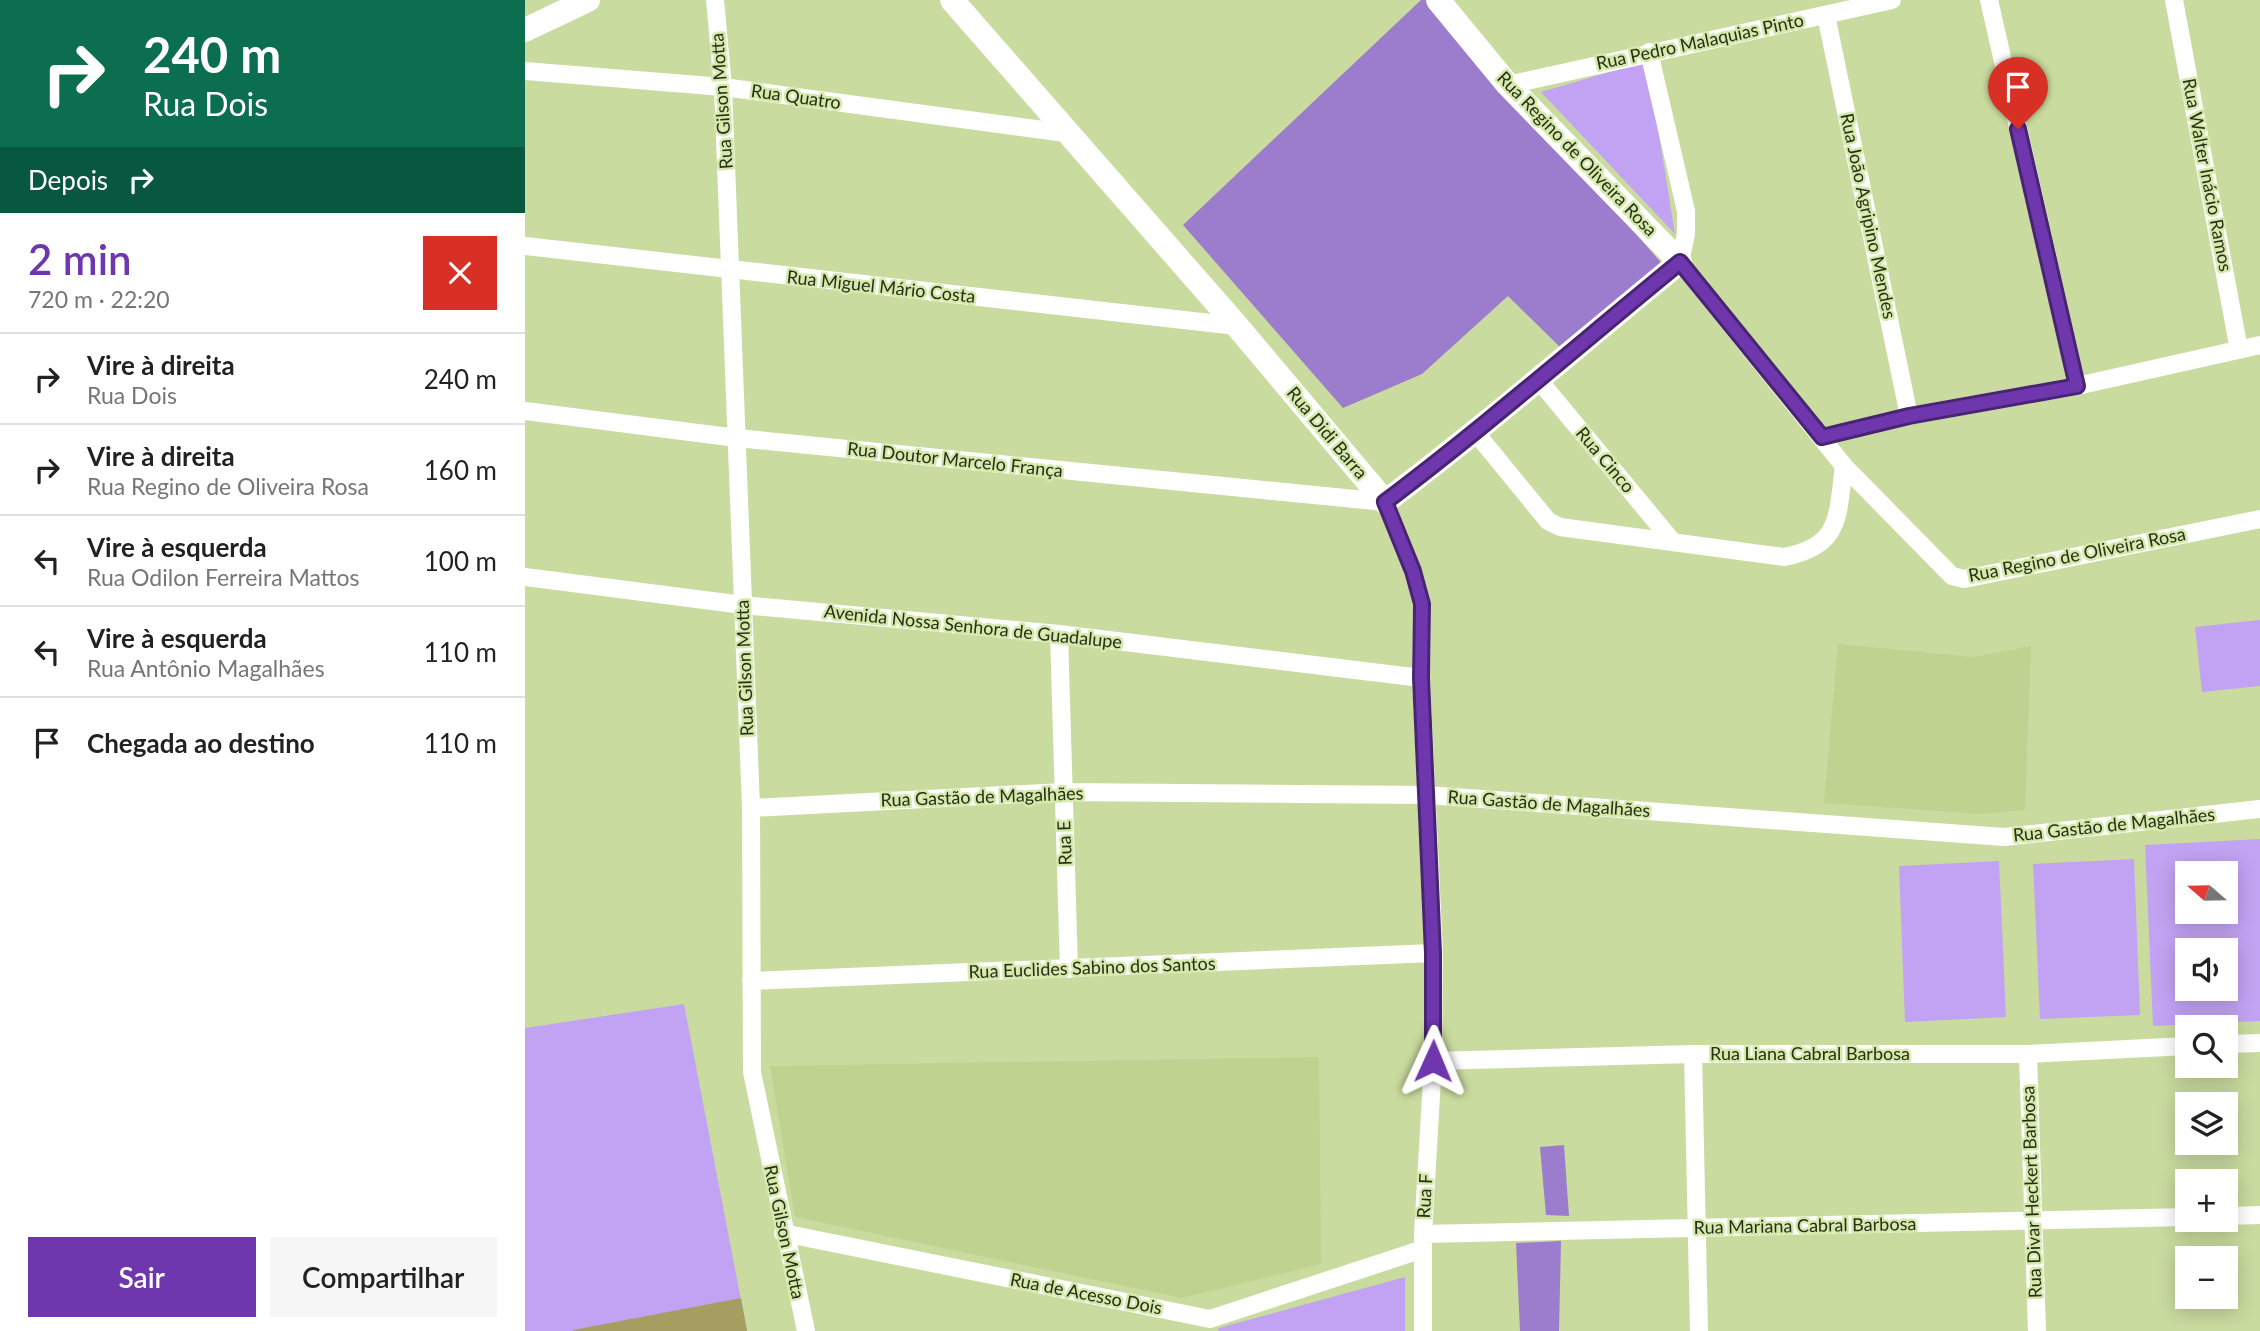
<!DOCTYPE html>
<html lang="pt">
<head>
<meta charset="utf-8">
<style>
  :root { --surface:#fff; --page:#f6f6f6; --text:#222; --muted:#767676; --line:#e0e0e0; --accent:#6f37ae }
  body { margin:0; font-family:Lato,sans-serif; background:var(--page); color:var(--text); height:100vh; display:flex; flex-direction:column; font-size:26px; white-space:nowrap }
  * { box-sizing:border-box; margin:0 }
  p { font-size:23px; color:var(--muted) }
  .icon { flex:none; width:38px; height:38px; fill:none; stroke:currentColor; stroke-width:2; stroke-linecap:round; stroke-linejoin:round }
  .map { position:relative; flex:1; overflow:hidden }
  .side { display:flex; flex-direction:column; background:var(--surface); width:525px }
  .side>* { flex:none }
  .guide { background:#0b6e4f; color:#fff; overflow:hidden }
  .needle { width:46px; rotate:290deg }
  .fabs { position:absolute; left:1650px; top:861px; display:grid; gap:14px }
  .fabs a { display:grid; place-items:center; width:63px; height:63px; border-radius:0px; background:var(--surface); box-shadow:0 4px 18px #0003; font-size:35px }
  .pin { position:absolute; display:grid; place-items:center; width:60px; height:60px; color:#fff; margin:-72px -30px; border-radius:50% 50% 50% 0; rotate:-45deg; box-shadow:0 0 7px #0007 }
  .pin .icon { rotate:45deg }
  .me { position:absolute; width:77px; margin:-38px; rotate:1deg; stroke-linejoin:round; filter:drop-shadow(0 0 5px #0008) }
  .turn { display:flex; align-items:center; gap:24px; height:147px; padding:0 28px; font-size:32px }
  .turn .icon { width:91px; height:91px; stroke-width:2.5 }
  .turn b { display:block; font-size:49px; line-height:60px }
  .then { display:flex; align-items:center; height:66px; padding:0 28px; background:#0003; gap:14px; font-size:26px }
  .round { display:grid; place-items:center; flex:none; width:74px; height:74px; border-radius:0px; background:var(--page) }
  .head { display:flex; align-items:center; justify-content:space-between; height:119px; padding:0 28px }
  h1 { font-size:42px; font-weight:600; line-height:52px; color:var(--accent) }
  .button { display:flex; gap:14px; margin-top:auto; padding:14px 28px }
  .button a { flex:1; height:80px; border-radius:0px; background:var(--accent); color:#fff; font-size:28px; font-weight:600; line-height:80px; text-align:center }
  .button a+a { background:var(--page); color:var(--text) }
  ul { padding:0; list-style:none }
  li { display:flex; align-items:center; gap:21px; height:91px; padding:0 28px; border-top:2px solid var(--line) }
  li div { flex:1 }
  li b { display:block; font-size:26px }
  li em { font-style:normal }
  main { display:flex; flex:1; min-height:0 }
  .map>svg:first-child { display:block }
  .built { fill:#bfd28f }
  .green { fill:#c2a3f3; fill-rule:evenodd }
  .forest { fill:#9c7ccc }
  .building { fill:#a69e61 }
  .lines { fill:none; stroke-linecap:round; stroke-linejoin:round }
  .street { stroke:#fff; stroke-width:18 }
  .secondary { stroke:#fff; stroke-width:24 }
  .route-casing { stroke:#482471; stroke-width:18 }
  .route { stroke:#6f37ae; stroke-width:12 }
  .labels { text-anchor:middle; stroke-width:5; stroke-linejoin:round; paint-order:stroke }
  .street-label { font-size:18px; fill:#282f17; stroke:#d6e9ac }
</style>
</head>
<body>
<main>
<section class="side">
<div class="guide">
<div class="turn"><svg class="icon" aria-label="right" viewBox="0 0 24 24"><path d="M7 20v-9h11M14 6l5 5-5 5"/></svg><div><b>240 m</b>Rua Dois</div></div>
<div class="then">Depois<svg class="icon" aria-label="right" viewBox="0 0 24 24"><path d="M7 20v-9h11M14 6l5 5-5 5"/></svg></div>
</div>
<div class="head"><div><h1>2 min</h1><p>720 m · 22:20</p></div><a class="round" style="background:#d93025;color:#fff"><svg class="icon" aria-label="close" viewBox="0 0 24 24"><path d="M6 6l12 12M18 6L6 18"/></svg></a></div>
<ul>
<li><svg class="icon" aria-label="right" viewBox="0 0 24 24"><path d="M7 20v-9h11M14 6l5 5-5 5"/></svg><div><b>Vire à direita</b><p>Rua Dois</p></div><em>240 m</em></li>
<li><svg class="icon" aria-label="right" viewBox="0 0 24 24"><path d="M7 20v-9h11M14 6l5 5-5 5"/></svg><div><b>Vire à direita</b><p>Rua Regino de Oliveira Rosa</p></div><em>160 m</em></li>
<li><svg class="icon" aria-label="left" viewBox="0 0 24 24"><path d="M17 20v-9H6M10 6l-5 5 5 5"/></svg><div><b>Vire à esquerda</b><p>Rua Odilon Ferreira Mattos</p></div><em>100 m</em></li>
<li><svg class="icon" aria-label="left" viewBox="0 0 24 24"><path d="M17 20v-9H6M10 6l-5 5 5 5"/></svg><div><b>Vire à esquerda</b><p>Rua Antônio Magalhães</p></div><em>110 m</em></li>
<li><svg class="icon" aria-label="arrive" viewBox="0 0 24 24"><path d="M6 21V4h12l-3 4 3 4H6"/></svg><div><b>Chegada ao destino</b></div><em>110 m</em></li>
</ul>
<div class="button"><a>Sair</a><a>Compartilhar</a></div>
</section>
<div class="map">
<svg width="1735" height="1331" viewBox="0 0 1735 1331">
  <rect width="100%" height="100%" fill="#cadb9f"/>
  <path class="built" d="M1313 644 1448 657 1506 646 1500 810 1454 814 1299 803Z
    M794 1057 796 1264 657 1298 270 1217 245 1066Z"/>
  <path class="green" d="M1122 61 1150 234 1016 92Z
    M1735 620V686L1677 692 1670 627Z
    M1735 839V1021L1628 1026 1620 845ZM1701 873V912H1662V873ZM1701 950V989H1662V950Z
    M1609 859 1615 1015 1515 1019 1508 864Z
    M1474 861 1481 1017 1380 1022 1374 866Z
    M159 1004 222 1331H0V1028Z
    M880 1277V1331H693L694 1328Z"/>
  <path class="forest" d="M896 0H905L1140 267 1036 348 983 296 897 374 818 408 658 225Z
    M1039 1145 1044 1216 1021 1215 1015 1147Z
    M1036 1241 1034 1331H995L991 1243Z"/>
  <path class="building" d="M216 1298 222 1331H48V1330Z"/>
  <g class="lines">
    <path class="street" d="M190 0 198 87 226 808 227 1072 281 1331
      M1464 0 1552 386
      M1649 0 1714 350
      M1301 15 1384 416
      M1124 52 1161 211V234L1155 262 1319 466 1427 576 1439 579 1735 519
      M0 71 198 87 541 133
      M983 85 1367 0
      M0 246 712 326
      M1012 378 1148 542
      M0 411 212 438 860 502 888 571 897 604 896 678 909 953 908 1061 898 1234V1331
      M951 433 1023 521 1035 527 1259 557C1317 546 1312 516 1319 466
      M1297 437 1384 416 1552 386 1735 345
      M0 577 218 605 534 634 896 678
      M534 634 544 969
      M226 808 539 792 902 795 1479 837 1735 809
      M226 981 909 953
      M1701 1044 1735 1043
      M1168 1054 1174 1331
      M1503 1054 1512 1331
      M908 1061 1168 1054H1503L1662 1046
      M1701 1216 1735 1215
      M258 1233 685 1319 898 1249
      M898 1234 1662 1217"/>
    <path class="secondary" d="M427 0 712 326 860 502C961 426 1057 342 1155 262L983 85 913 0
      M0 30 63 0"/>
  </g>
  <g class="lines">
    <g class="route-casing">
      <path id="route" d="M908 1061V953L896 678 897 604 888 571 860 502C961 426 1057 342 1155 262L1297 437 1384 416 1552 386 1493 129"/>
    </g>
    <use href="#route" class="route"/>
  </g>
  <g class="labels">
    <g class="street-label">
      <text transform="translate(1175 42) rotate(-12)" y="6">Rua Pedro Malaquias Pinto</text>
      <text transform="translate(271 97) rotate(8)" y="6">Rua Quatro</text>
      <text transform="translate(197 101) rotate(-94)" y="6">Rua Gilson Motta</text>
      <text transform="translate(1052 154) rotate(46)" y="6">Rua Regino de Oliveira Rosa</text>
      <text transform="translate(1682 175) rotate(79)" y="6">Rua Walter Inácio Ramos</text>
      <text transform="translate(1343 216) rotate(78)" y="6">Rua João Agripino Mendes</text>
      <text transform="translate(356 287) rotate(6)" y="6">Rua Miguel Mário Costa</text>
      <text transform="translate(802 433) rotate(50)" y="6">Rua Didi Barra</text>
      <text transform="translate(430 460) rotate(6)" y="6">Rua Doutor Marcelo França</text>
      <text transform="translate(1080 460) rotate(50)" y="6">Rua Cinco</text>
      <text transform="translate(1552 555) rotate(-11)" y="6">Rua Regino de Oliveira Rosa</text>
      <text transform="translate(448 627) rotate(6)" y="6">Avenida Nossa Senhora de Guadalupe</text>
      <text transform="translate(220 668) rotate(-92)" y="6">Rua Gilson Motta</text>
      <text transform="translate(457 797) rotate(-2)" y="6">Rua Gastão de Magalhães</text>
      <text transform="translate(1024 804) rotate(4)" y="6">Rua Gastão de Magalhães</text>
      <text transform="translate(1589 825) rotate(-6)" y="6">Rua Gastão de Magalhães</text>
      <text transform="translate(540 843) rotate(-92)" y="6">Rua E</text>
      <text transform="translate(567 968) rotate(-2)" y="6">Rua Euclides Sabino dos Santos</text>
      <text x="1285" y="1060">Rua Liana Cabral Barbosa</text>
      <text transform="translate(1507 1192) rotate(-92)" y="6">Rua Divar Heckert Barbosa</text>
      <text transform="translate(900 1196) rotate(-87)" y="6">Rua F</text>
      <text transform="translate(1280 1226) rotate(-1)" y="6">Rua Mariana Cabral Barbosa</text>
      <text transform="translate(259 1232) rotate(78)" y="6">Rua Gilson Motta</text>
      <text transform="translate(561 1294) rotate(11)" y="6">Rua de Acesso Dois</text>
    </g>
  </g>
</svg>
<div class="fabs">
<a><svg class="needle" viewBox="-14 -14 28 28"><path d="M0-13l5 13h-10z" fill="#e53935"/><path d="M0 13l5-13h-10z" fill="#767676"/></svg></a>
<a><svg class="icon" aria-label="sound" viewBox="0 0 24 24"><path d="M4 9h4l5-4v14l-5-4H4zM17 9q2 3 0 6"/></svg></a>
<a><svg class="icon" aria-label="search" viewBox="0 0 24 24"><circle cx="10" cy="10" r="6"/><path d="M15 15l6 6"/></svg></a>
<a><svg class="icon" aria-label="layers" viewBox="0 0 24 24"><path d="M12 4l9 5-9 5-9-5zM3 14l9 5 9-5"/></svg></a>
<a>+</a>
<a>−</a>
</div>
<div class="pin" style="left:1493px;top:129px;background:#d93025"><svg class="icon" aria-label="arrive" viewBox="0 0 24 24"><path d="M6 21V4h12l-3 4 3 4H6"/></svg></div>
<svg class="me" style="left:908px;top:1061px" viewBox="-20 -20 40 40"><path d="M0-17L14 15 0 8-14 15z" fill="#6f37ae" stroke="#fff" stroke-width="4"/></svg>
</div>
</main>
</body>
</html>
